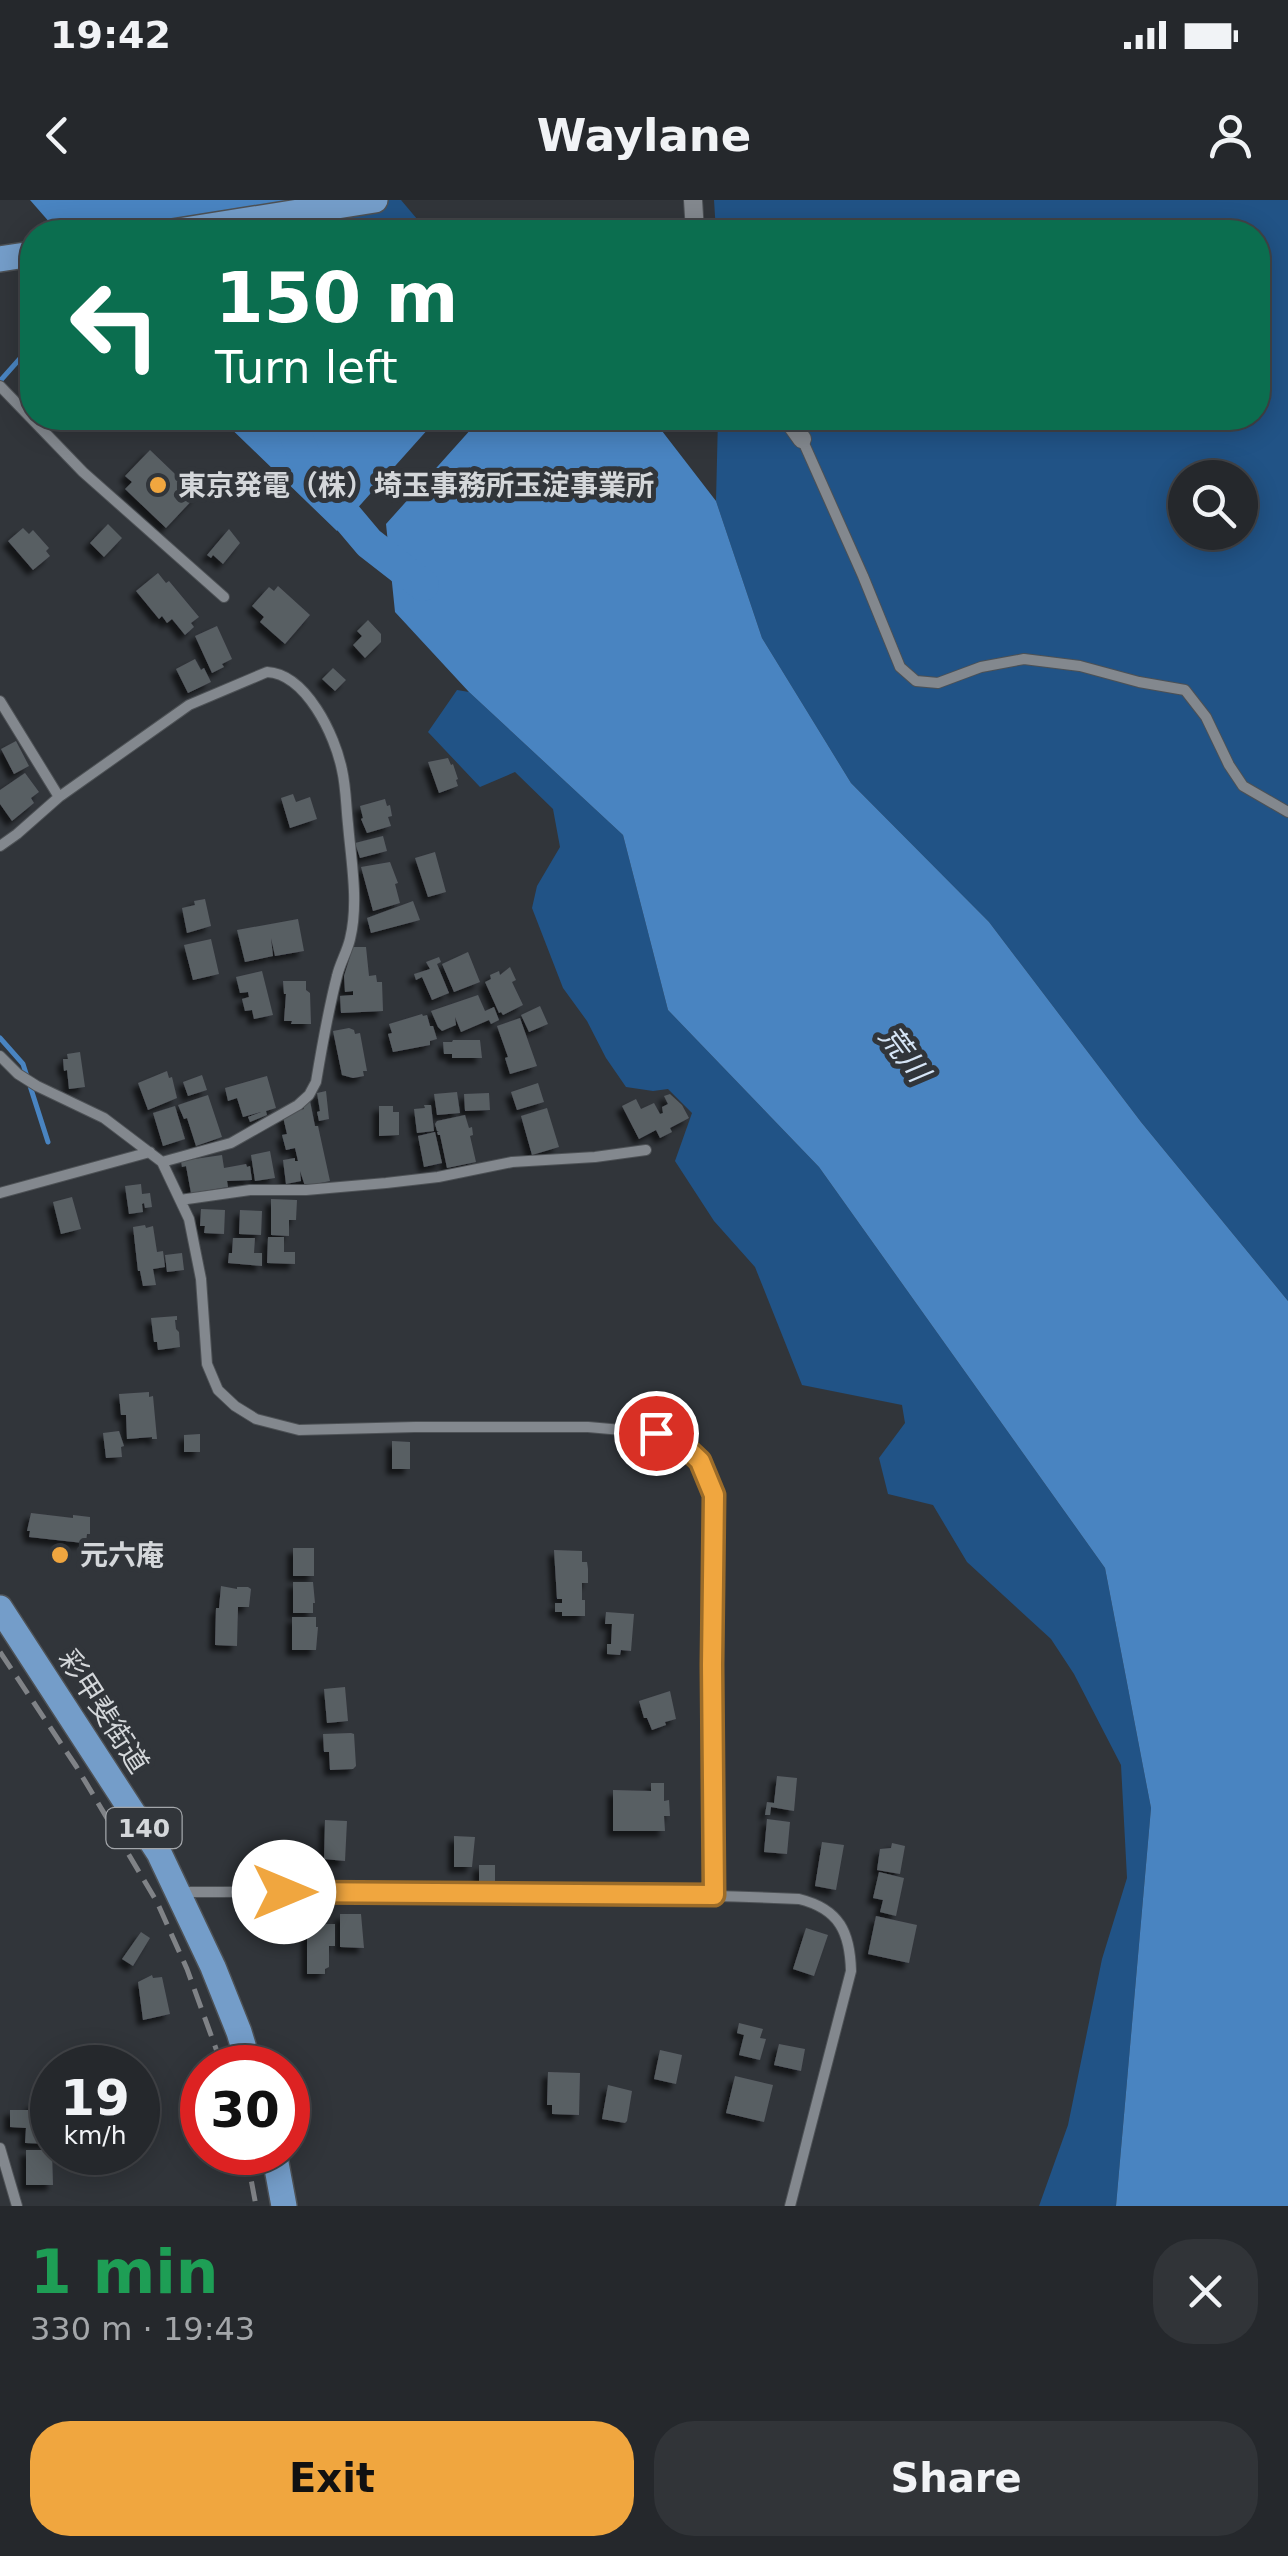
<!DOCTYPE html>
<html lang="en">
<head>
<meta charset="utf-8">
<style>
  :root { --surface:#25282c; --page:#313438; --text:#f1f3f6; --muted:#a3a6a9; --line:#424448; --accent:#f0a63f }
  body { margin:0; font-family:"DejaVu Sans","Noto Sans JP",sans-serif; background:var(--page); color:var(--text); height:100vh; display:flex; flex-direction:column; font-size:38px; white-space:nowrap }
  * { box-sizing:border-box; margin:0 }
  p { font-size:32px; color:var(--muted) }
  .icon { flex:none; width:55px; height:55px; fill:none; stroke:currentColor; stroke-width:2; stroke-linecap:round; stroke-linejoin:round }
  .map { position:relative; height:2006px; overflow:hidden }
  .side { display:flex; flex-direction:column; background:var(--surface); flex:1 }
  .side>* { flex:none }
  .hud { position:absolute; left:20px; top:20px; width:1250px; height:210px; border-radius:40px; box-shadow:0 5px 25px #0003,0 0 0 2px var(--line); background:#0b6e4f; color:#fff; overflow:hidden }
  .controls { position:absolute; left:1168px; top:260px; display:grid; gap:20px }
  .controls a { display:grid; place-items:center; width:90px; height:90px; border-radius:50%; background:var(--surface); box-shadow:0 5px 25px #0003,0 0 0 2px var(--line); font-size:50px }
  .speed { position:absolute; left:30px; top:1845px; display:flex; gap:20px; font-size:50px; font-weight:700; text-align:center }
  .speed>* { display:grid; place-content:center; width:130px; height:130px; border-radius:50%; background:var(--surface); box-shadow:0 5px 25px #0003,0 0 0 2px var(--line); line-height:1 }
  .speed small { font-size:25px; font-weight:400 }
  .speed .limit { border:15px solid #d22; background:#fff; color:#111 }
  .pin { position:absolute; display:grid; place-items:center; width:85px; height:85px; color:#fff; margin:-42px; border:5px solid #fff; border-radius:50%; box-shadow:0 2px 10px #0007 }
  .me { position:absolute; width:110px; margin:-55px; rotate:90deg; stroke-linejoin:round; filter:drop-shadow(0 0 8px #0008) }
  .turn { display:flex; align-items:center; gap:35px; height:210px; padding:0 30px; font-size:45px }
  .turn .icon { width:130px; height:130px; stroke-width:2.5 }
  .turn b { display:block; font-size:70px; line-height:85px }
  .round { display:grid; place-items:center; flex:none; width:105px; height:105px; border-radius:40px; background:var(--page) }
  .head { display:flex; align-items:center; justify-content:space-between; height:170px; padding:0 30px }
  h1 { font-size:60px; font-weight:800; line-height:75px; color:#1e9e55 }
  .action { display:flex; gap:20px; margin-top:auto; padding:20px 30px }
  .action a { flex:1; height:115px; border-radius:40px; background:var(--accent); color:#111; font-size:40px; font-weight:800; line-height:115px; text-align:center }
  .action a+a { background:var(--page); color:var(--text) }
  .status { display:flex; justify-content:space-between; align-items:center; height:70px; padding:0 50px; background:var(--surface); direction:ltr }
  .status svg { height:28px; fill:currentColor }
  header { display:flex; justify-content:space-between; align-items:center; height:130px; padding:0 30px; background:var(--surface); font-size:45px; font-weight:800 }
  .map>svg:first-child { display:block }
  .green { fill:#215386; fill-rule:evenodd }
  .water { fill:#4984c1 }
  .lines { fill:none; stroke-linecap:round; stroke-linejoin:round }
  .stream { stroke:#4984c1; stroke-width:5 }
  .river { stroke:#4984c1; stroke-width:32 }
  .building { fill:#595e64; filter:url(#shadow) }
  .minor-casing { stroke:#4d5155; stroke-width:12 }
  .tertiary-casing { stroke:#4d5155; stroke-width:20 }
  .trunk-casing { stroke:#4d5155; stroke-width:28 }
  .minor { stroke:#83888e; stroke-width:10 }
  .tertiary { stroke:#83888e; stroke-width:18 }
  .trunk { stroke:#749dc9; stroke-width:25 }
  .rail { stroke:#808387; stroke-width:5; stroke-dasharray:20 10; stroke-linecap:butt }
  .route-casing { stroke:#9c6c29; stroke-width:25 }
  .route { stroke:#f0a63f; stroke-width:18 }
  .poi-dot { fill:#f0a63f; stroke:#31353a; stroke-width:4 }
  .labels { text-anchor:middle; stroke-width:10; stroke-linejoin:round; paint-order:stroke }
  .shield { fill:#31353a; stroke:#a3a6aa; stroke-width:2.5 }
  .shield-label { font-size:25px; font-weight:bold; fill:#d4d7da }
  .poi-label { font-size:28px; font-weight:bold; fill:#d4d7da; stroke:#31353a; text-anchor:start }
  .street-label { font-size:28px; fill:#d4d7da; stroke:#31353a }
  .water-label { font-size:30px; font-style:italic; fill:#d6e5f6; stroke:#31353a }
</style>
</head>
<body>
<div class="status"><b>19:42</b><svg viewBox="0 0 49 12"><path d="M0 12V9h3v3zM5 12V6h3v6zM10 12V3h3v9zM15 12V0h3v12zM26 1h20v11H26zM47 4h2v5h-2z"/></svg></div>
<header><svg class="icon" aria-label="back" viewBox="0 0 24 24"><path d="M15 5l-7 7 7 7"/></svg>Waylane<svg class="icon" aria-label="person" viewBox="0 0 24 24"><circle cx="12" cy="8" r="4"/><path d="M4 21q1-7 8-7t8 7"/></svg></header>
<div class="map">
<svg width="1288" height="2006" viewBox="0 0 1288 2006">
  <defs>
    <filter id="shadow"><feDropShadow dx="-5.5" dy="5.5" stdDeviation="2.5" flood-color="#0009"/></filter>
  </defs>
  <rect width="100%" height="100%" fill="#31353a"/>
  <path class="green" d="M312 0H401L428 32H347Z
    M714 0H1288V1101L1141 922 989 722 851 583 762 438 716 301 718 218H1258V32H716ZM1185 278H1240V332H1185Z
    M457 490 469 492 623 635 668 810 819 967 1105 1368 1151 1608 1116 2006H1039L1068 1925 1102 1759 1127 1678 1121 1565 1074 1474 1051 1439 967 1362 933 1305 888 1294 879 1258 905 1223 902 1205 802 1185 755 1067 714 1021 675 961 692 913 668 889 653 891 626 887 606 858 587 821 563 788 532 708 537 686 560 647 553 609 515 572 480 587 428 532Z"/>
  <path class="water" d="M30 0H312L347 32H58Z
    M220 218H438L337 331Z
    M481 218H652L716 301 762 438 851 583 989 722 1141 922 1288 1101V2006H1116L1151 1608 1105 1368 819 967 668 810 623 635 469 492 395 412 386 324Z"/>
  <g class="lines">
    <path class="stream" d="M0 181 32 145
      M0 838 23 864 48 942"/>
    <path class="river" d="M288 218 315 279 369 343 423 385"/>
  </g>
  <path class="building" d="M150 250 197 295 166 328 125 289 132 282 125 276Z
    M108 324 122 338 104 357 90 343Z
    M23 328 29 334 33 330 49 348 46 351 50 356 33 370 8 341Z
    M229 329 240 343 223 364 213 355 211 358 207 355Z
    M158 373 166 383 169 381 199 417 191 423 194 427 185 435 172 419 167 423 162 416 159 419 136 391Z
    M278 386 310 415 285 444 260 422 264 417 252 406 269 387 274 391Z
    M368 420 381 434V442L365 458 353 445 362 436 357 431Z
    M217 426 232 459 222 464 224 467 212 473 195 436Z
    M195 459 201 470 204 468 211 482 188 493 176 469Z
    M333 468 346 480 335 491 322 479Z
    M16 541 29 566 14 574 1 549Z
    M448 558 451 565 453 564 458 579 456 580 458 586 439 593 428 562Z
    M25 573 39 592 31 598 34 603 12 621 0 604V590Z
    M293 594 296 602 310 597 317 619 290 628 281 598Z
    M385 599 387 606 390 605 392 616 388 617 391 626 367 633 361 619 363 618 360 606Z
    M383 636 387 651 360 658 355 643Z
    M435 652 446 692 428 697 415 658Z
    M390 662 398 683 395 684 400 703 373 711 361 667Z
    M205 699 211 726 187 733 182 708 195 705 194 701Z
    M413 701 420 720 371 733 367 718Z
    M298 719 304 751 275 756 271 738 273 756 245 762 237 730Z
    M211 739 219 774 193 780 184 745Z
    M353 747H366L369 776 376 775 377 782H382L383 811 341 813 340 796 353 795V791L345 792 344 776Z
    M468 752 480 782 454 792 442 764Z
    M439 757 441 762 437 764 449 793 432 800 422 777 416 780 414 774 430 769 426 762Z
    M510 767 516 780 512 782 523 805 503 815 501 812 499 813 485 782 491 779 490 775 499 771 500 775Z
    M262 771 273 815 254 819 252 810 245 811 242 799 249 797 248 792 240 793 236 777Z
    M283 781H306V790L310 793 311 824H291L292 821H284L286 794H284Z
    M478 795 485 811 494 807 499 820 491 824 489 820 461 832 455 817 456 825 442 831 438 827 431 811Z
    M540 806 548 824 529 832 521 815Z
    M422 814 423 816 427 815 430 826H433L437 839 430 841V845L393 852 388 834 392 833 389 824Z
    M520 818 537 866 510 874 505 858 508 857 497 826Z
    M349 828 354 830 355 834 360 833 367 871H363L364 876 353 878 342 875 333 831Z
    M453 840H480L482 858H452V854H444L443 842H452Z
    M80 852 85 887 69 889 67 870 64 871 63 859H68L67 854Z
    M167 871 169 878 172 877 177 898 148 910 138 883Z
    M202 875 207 890 188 896 183 882Z
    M267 876 276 908 266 911 267 915 250 922 248 917 261 912 243 917 237 898 228 901 225 888Z
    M538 883 544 902 517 910 511 892Z
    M326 891 329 919 319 921 317 912 320 911 317 893Z
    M457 892 460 913 437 915 434 894Z
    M489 893 490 910 465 911 464 894Z
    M670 894 682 905 689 918 670 928 672 932 660 938 656 930 639 939 622 906 636 899 641 909 654 903 660 914 663 913 662 907 668 904 664 896Z
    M208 895 222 937 196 946 187 918 184 919 178 905Z
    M310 901 315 926H318L330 981 305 986 300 971 301 981 286 984 283 960 295 958V961H298L295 948 286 950 282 935 287 934 283 917 288 913 304 909 303 906Z
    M424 905H431L434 931 417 933 414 909 425 908Z
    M175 906 185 939 163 946 153 913Z
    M379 906H393V912H399V935L379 936Z
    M547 908 559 947 532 955 521 916Z
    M465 915 469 928 472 927 473 935 470 936 476 962 447 968 440 935H438L437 932 439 931H437L435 924 437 921Z
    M435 932 442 963 424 967 418 936Z
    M270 951 275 978 255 981 251 955Z
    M222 955 224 968 246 964 247 967 250 966 252 980 227 981 228 987 191 993 186 966 182 967 181 961Z
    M141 984 142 994 150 993 152 1007 145 1008 144 1003 142 1004 143 1012 129 1014 125 986Z
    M72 997 81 1029 61 1034 53 1002Z
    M271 999 297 1000 296 1020H289V1036L271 1035Z
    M201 1009 225 1010 224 1034 204 1033 205 1026H200Z
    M240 1010 262 1011 261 1035 239 1034Z
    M145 1025 146 1028 153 1026 157 1052 163 1051 165 1067 153 1069 156 1085 143 1086 140 1071H138L133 1027Z
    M268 1037H284V1052H295V1064L267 1063Z
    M233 1038H255L254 1053H262V1066L228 1063 229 1053H232Z
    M182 1053 184 1070 167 1072 165 1055Z
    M177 1116V1120H175L176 1129 179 1132 180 1147 158 1150 157 1142H154L151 1118Z
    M149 1192V1197L153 1196 157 1239H152V1237L127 1239 126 1215H121L119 1194Z
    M119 1231 124 1246 121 1247 122 1257 106 1258 103 1233Z
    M200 1234V1252H184V1235Z
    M392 1241 410 1242V1269H392Z
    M31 1313 73 1318V1315L90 1317V1334H87L86 1342 83 1341V1343L29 1337 30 1331H27Z
    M293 1348H314V1376H293Z
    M554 1350 582 1351V1362H587L588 1369V1383H582V1400H585V1416H562V1412H555V1403H562V1399H557Z
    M293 1382H313L315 1403H313V1413H293Z
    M221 1386 237 1389V1387H248L251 1389 249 1407H238L237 1446 215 1445 216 1408H219Z
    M606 1412 634 1414 631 1451 621 1450 620 1455 607 1454V1444H611L612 1424H605Z
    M292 1417H316V1427H318L316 1450H292Z
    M345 1487 348 1521 327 1523 324 1489Z
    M670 1491 676 1519 665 1522 666 1525 652 1530 647 1518H644L639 1501Z
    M351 1533 354 1534 356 1566 353 1569 330 1570 329 1552H324L323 1534Z
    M777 1576 797 1578 794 1611 771 1607 770 1615H765L767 1602 774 1603Z
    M651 1583H664V1601L669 1600 670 1616H664L665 1631H613V1590L651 1591Z
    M767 1619 790 1622 787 1654 764 1652Z
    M325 1620 347 1621 345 1661 324 1659Z
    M454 1636 475 1637 472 1667H454Z
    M822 1642 844 1645 836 1690 815 1686Z
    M892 1643 905 1646 900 1674 877 1670 880 1649 891 1648Z
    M479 1665H495V1682H479Z
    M879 1672 904 1678 896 1716 880 1712 883 1700 873 1698Z
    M340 1714H361L364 1748 340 1747Z
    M876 1716 917 1725 909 1763 868 1754Z
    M321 1724H335V1746H329V1767L325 1769V1774H307V1726H321Z
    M806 1728 828 1735 814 1776 793 1769Z
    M141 1732 150 1738 133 1766 122 1759Z
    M152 1775 153 1778 162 1777 170 1814 143 1820 138 1782Z
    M739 1823 763 1829 760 1838 766 1839 760 1860 739 1855 744 1835 737 1833Z
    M779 1844 805 1849 801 1871 774 1865Z
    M660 1850 682 1855 676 1884 654 1879Z
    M548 1872 580 1873 579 1915 552 1914V1905H547Z
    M735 1876 773 1885 764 1922 726 1913Z
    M608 1885 632 1891 627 1921 625 1923 602 1919Z
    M31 1903H46L52 1905V1944L25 1943 26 1928 10 1927V1910H31Z
    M26 1950H52L53 1985H26Z"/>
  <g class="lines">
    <g class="minor-casing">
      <path id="minor" d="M0 186 83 272 224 397
        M802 239 863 376 900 467 916 481 938 483 981 467 1024 459 1080 466 1139 482 1185 490 1206 517 1229 565 1243 586 1288 612
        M0 501 59 597 17 634 0 646
        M59 597 189 505 267 472C306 474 335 535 342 570 346 587 346 606 348 624 351 660 359 703 350 739 347 752 340 763 337 776 328 811 322 846 316 882L309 895 298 905 231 943 162 962
        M0 856 18 874 37 886 104 918 162 962 189 1019 201 1079 207 1164 218 1190 235 1206 256 1219 299 1230 415 1227H588L656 1233 682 1243 700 1261 714 1295 712 1465 714 1695
        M0 993 150 952
        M180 1000 250 990H306L386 983 438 977 512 962 595 957 646 950
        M182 1692C387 1691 593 1690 799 1699 840 1709 850 1733 851 1771L790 2006
        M0 1948 17 2006"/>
    </g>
    <g class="tertiary-casing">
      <path id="tertiary" d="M693 0 695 32
        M787 218 802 239"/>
    </g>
    <g class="trunk-casing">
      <path id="trunk" d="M172 32 375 0
        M0 59 32 54
        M0 1408 159 1653 213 1767 239 1832 250 1868
        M274 1952 284 2006"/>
    </g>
    <use href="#minor" class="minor"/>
    <use href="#tertiary" class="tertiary"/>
    <use href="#trunk" class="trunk"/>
    <path class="rail" d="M0 1452 76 1566 157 1702 187 1769 223 1868
      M246 1952 256 2006"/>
  </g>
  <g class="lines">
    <g class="route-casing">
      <path id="route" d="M284 1692 714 1695 712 1465 714 1295 700 1261 682 1244 656 1233"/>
    </g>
    <use href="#route" class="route"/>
  </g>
  <g class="poi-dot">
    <circle cx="158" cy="285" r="10"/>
    <circle cx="60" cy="1355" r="10"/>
  </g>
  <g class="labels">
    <rect class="shield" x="106.5" y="1608" width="75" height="40" rx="8"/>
    <g class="shield-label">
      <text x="144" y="1637">140</text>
    </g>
    <g class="poi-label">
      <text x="178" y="295">東京発電（株）埼玉事務所玉淀事業所</text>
      <text x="80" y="1365">元六庵</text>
    </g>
    <g class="street-label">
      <text transform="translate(104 1511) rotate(57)" y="10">彩甲斐街道</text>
    </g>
    <g class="water-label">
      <text transform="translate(904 854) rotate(53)" y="10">荒川</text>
    </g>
  </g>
</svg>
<div class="controls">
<a><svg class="icon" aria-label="search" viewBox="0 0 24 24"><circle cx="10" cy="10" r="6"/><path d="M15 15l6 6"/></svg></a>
</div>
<div class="speed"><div>19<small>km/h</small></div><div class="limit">30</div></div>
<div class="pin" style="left:656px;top:1233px;background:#d93025"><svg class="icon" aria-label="arrive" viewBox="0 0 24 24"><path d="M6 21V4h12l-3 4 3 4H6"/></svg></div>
<svg class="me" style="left:284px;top:1692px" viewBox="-20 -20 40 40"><circle r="19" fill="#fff"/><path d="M0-13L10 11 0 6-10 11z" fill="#f0a63f"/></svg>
<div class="hud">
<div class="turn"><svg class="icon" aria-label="left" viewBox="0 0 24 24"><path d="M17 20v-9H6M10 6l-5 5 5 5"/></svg><div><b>150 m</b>Turn left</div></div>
</div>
</div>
<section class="side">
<div class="head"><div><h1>1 min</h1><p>330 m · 19:43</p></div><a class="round"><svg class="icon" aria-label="close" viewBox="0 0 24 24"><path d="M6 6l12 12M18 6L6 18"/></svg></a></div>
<div class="action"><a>Exit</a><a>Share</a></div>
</section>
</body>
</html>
